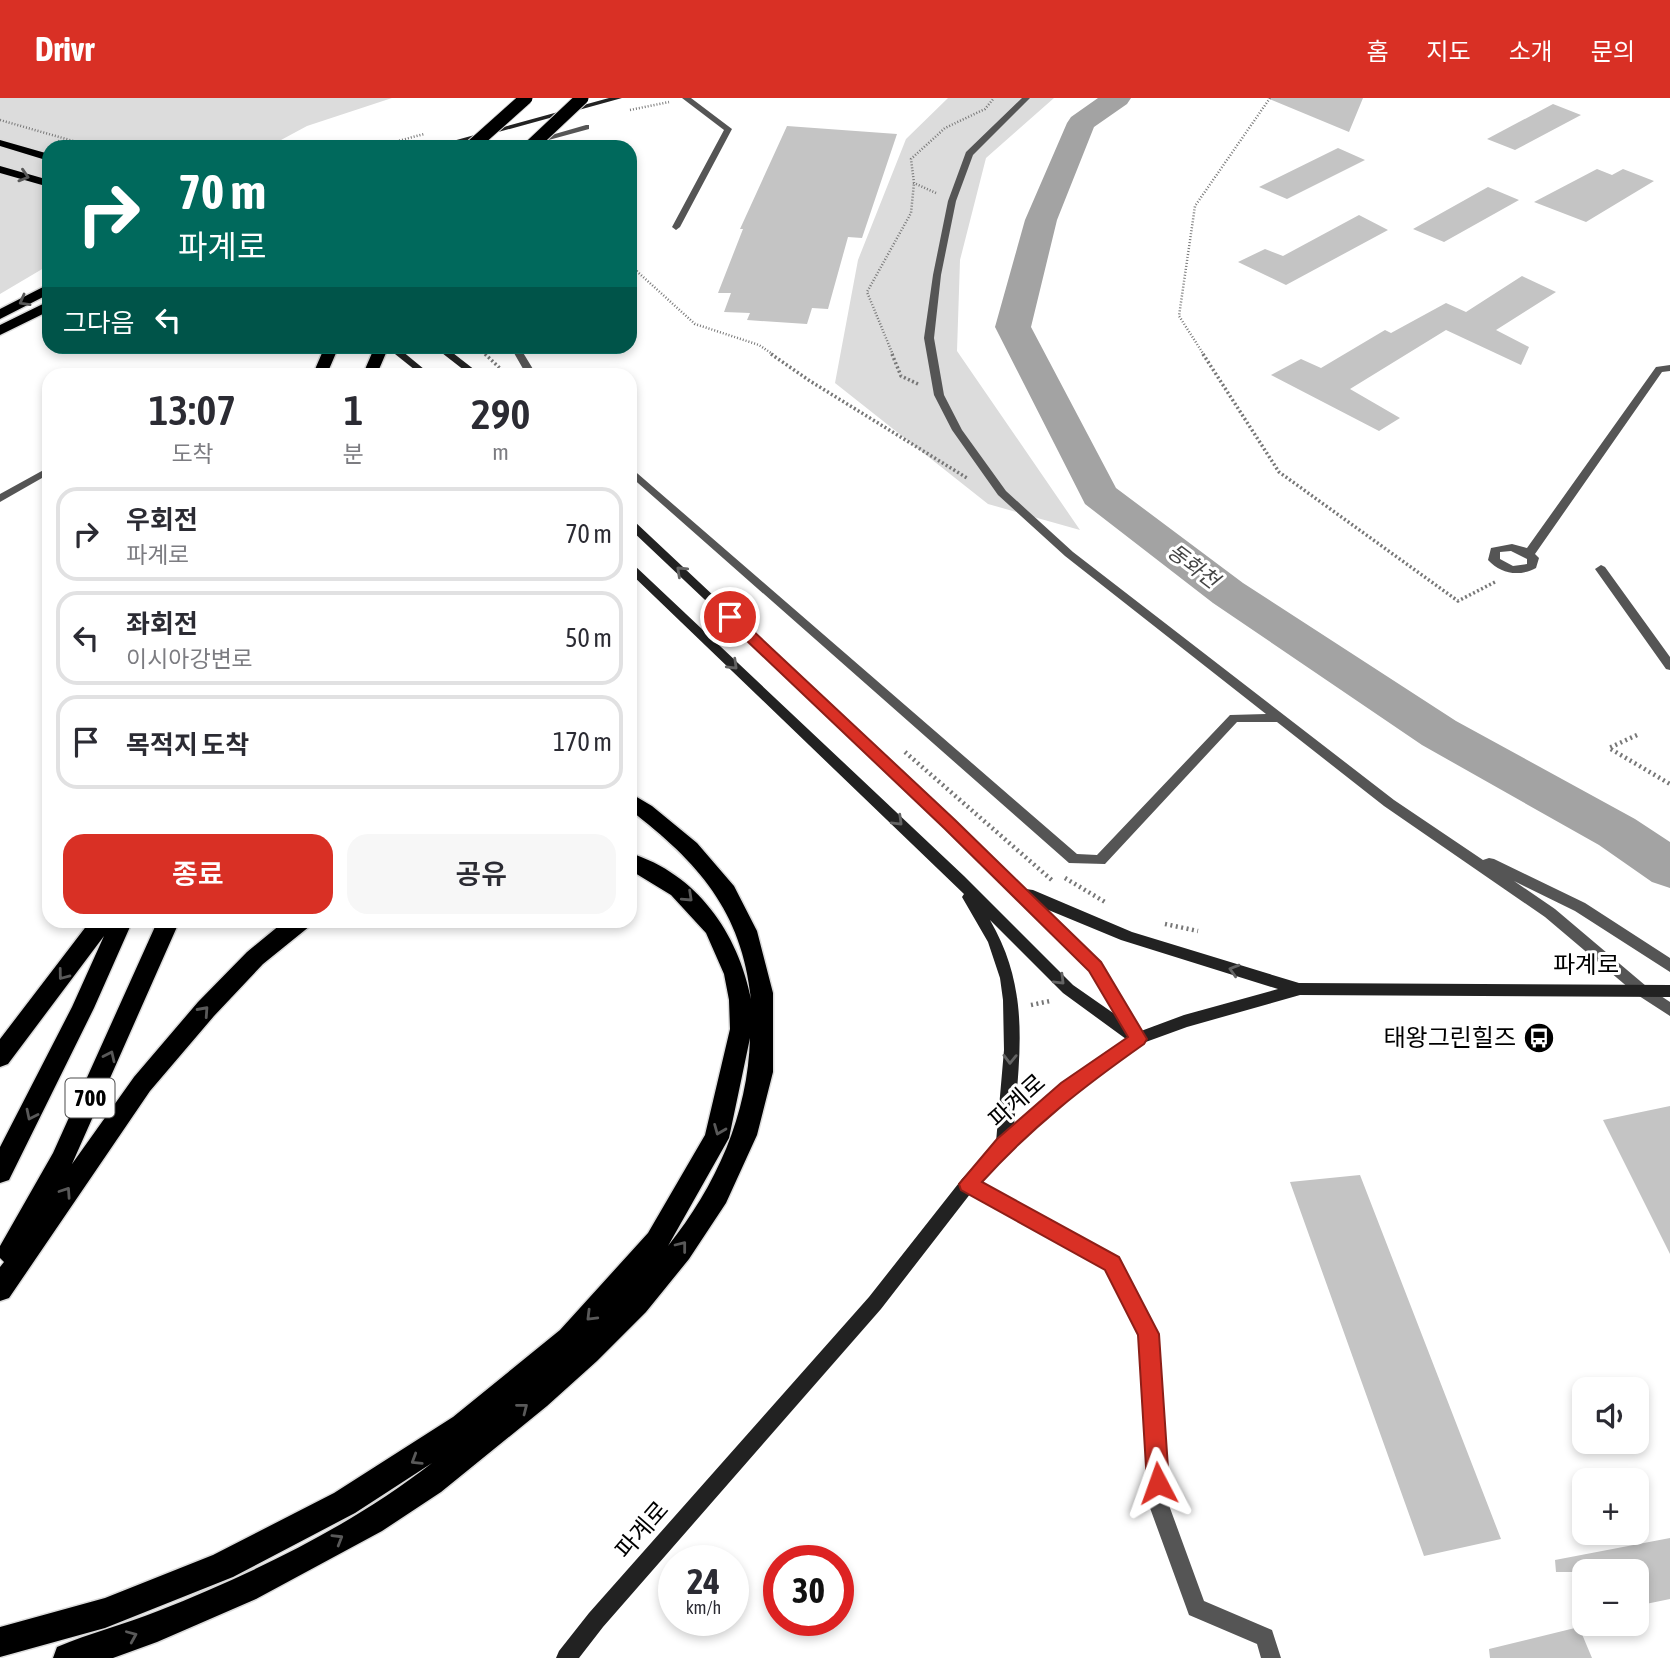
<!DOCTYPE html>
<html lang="ko">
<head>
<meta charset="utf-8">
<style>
  :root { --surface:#fff; --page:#f7f7f7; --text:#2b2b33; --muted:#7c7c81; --line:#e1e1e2; --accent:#d93025 }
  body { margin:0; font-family:"Asap Condensed","Noto Sans KR",sans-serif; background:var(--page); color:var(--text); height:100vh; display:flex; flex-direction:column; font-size:26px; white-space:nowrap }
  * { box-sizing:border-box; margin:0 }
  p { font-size:23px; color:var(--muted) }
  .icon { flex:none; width:38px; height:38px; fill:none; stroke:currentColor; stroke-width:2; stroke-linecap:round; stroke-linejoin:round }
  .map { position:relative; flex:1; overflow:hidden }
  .drawer { position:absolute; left:42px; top:270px; width:595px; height:560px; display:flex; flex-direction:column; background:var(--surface); border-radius:21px; box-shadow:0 4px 10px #0003 }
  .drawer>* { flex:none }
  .guide { position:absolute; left:42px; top:42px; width:595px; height:214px; border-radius:21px; box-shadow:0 4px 10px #0003; background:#00695c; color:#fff; overflow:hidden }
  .controls { position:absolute; left:1572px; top:1279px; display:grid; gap:14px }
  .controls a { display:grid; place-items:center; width:77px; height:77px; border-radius:14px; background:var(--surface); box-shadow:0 4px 10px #0003; font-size:35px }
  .speed { position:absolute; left:658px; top:1447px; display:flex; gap:14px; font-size:35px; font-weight:700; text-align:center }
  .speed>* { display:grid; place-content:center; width:91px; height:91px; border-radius:50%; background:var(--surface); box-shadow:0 4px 10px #0003; line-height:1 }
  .speed small { font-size:18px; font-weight:400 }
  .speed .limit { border:10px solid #d22; background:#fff; color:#111 }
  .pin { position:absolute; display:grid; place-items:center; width:60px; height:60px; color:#fff; margin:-30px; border:4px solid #fff; border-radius:50%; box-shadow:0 2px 7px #0007 }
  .me { position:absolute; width:77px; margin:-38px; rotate:356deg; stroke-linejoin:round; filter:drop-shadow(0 0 5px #0008) }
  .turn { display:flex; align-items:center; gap:24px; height:147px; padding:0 21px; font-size:32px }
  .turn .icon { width:91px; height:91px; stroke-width:2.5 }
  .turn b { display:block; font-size:49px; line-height:60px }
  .then { display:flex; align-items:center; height:66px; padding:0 21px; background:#0003; gap:14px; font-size:26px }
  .eta { display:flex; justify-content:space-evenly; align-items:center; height:119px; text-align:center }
  .eta b { font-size:42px; font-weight:600; line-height:49px }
  .action { display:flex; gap:14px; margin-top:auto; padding:14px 21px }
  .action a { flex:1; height:80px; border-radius:21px; background:var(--accent); color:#fff; font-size:28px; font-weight:600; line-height:80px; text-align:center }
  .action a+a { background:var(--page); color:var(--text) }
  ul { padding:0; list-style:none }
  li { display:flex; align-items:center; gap:21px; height:94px; margin:0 14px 10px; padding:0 7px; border:4px solid var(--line); border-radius:21px }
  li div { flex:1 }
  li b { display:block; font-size:26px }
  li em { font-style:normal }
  header { display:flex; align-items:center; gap:42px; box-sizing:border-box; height:98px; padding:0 35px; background:var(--accent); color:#fff }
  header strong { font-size:33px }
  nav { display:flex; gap:38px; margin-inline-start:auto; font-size:24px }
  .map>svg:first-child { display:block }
  .green { fill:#dcdcdc }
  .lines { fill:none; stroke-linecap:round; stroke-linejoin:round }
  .river { fill:#a3a3a3; fill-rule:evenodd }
  .building { fill:#c4c4c4 }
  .trunk-casing { stroke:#dbdbdb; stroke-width:4 }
  .motorway-casing { stroke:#dbdbdb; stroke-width:3 }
  .path-far2 { stroke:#777; stroke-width:2.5; stroke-dasharray:1 2; stroke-linecap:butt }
  .path-far1 { stroke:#777; stroke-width:3.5; stroke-dasharray:2 2.5; stroke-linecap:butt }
  .path { stroke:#777; stroke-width:4.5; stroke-dasharray:2 3.5; stroke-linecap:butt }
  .service { fill:#555; fill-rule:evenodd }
  .minor { fill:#555; fill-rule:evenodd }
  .secondary { fill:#222; fill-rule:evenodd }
  .trunk { fill:#000; fill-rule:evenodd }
  .motorway { fill:#000; fill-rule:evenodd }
  .motorway-bridge-casing { stroke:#dbdbdb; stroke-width:15; stroke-linecap:butt }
  .motorway-bridge { stroke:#000; stroke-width:13 }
  .oneway { stroke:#595959 }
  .oneway2 { stroke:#646464 }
  .route { fill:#d93025; stroke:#8d1f18; stroke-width:2 }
  .labels { text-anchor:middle; stroke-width:6; stroke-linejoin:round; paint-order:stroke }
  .far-water-label { font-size:21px; font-style:italic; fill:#444; stroke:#fff }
  .shield { fill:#fff; stroke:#4c4c4c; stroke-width:2 }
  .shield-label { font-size:23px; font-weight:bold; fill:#000 }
  .street-label { font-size:24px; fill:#000; stroke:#fff }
  .poi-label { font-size:24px; fill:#000; stroke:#fff; text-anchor:end }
</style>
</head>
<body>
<header>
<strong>Drivr</strong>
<nav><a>홈</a><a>지도</a><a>소개</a><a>문의</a></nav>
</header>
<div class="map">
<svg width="1670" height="1560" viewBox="0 0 1670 1560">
  <rect width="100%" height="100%" fill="#fff"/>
  <path class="green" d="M0 0H392L307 28 268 49H49V167L0 196Z
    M948 0H1054L986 60 960 162 957 253 1080 432 988 406 835 285 858 162 906 41Z"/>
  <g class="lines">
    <path class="river" d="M1098 0H1131L1127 6 1094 29 1057 122 1031 229 1116 390 1243 485 1456 623 1635 721 1670 744V790L1652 784 1599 747 1422 647 1213 505 1085 406 995 229 1025 122 1067 25 1071 19Z"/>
  </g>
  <path class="building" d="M1267 0H1363L1349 34Z
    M1553 6 1581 17 1515 52 1487 41Z
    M787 28 897 36 862 140 848 139 828 211 812 210 807 226 747 222 750 215 724 214 731 195H718L743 131H740Z
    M1338 50 1365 62 1287 101 1259 89Z
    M1597 71 1612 77 1623 71 1654 83 1586 124 1534 104Z
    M1488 89 1519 102 1444 144 1413 131Z
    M1359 117 1388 132 1286 187 1238 164 1265 151 1283 158Z
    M1522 178 1556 194 1496 232 1529 249 1521 267 1446 232 1350 291 1400 320 1379 333 1271 277 1301 261 1321 270 1385 232 1391 235 1446 205 1466 214Z
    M1670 1008V1156L1603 1022Z
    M1360 1077 1501 1441 1424 1458 1290 1084Z
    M1670 1440V1501L1636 1508V1474H1556L1555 1462Z
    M1579 1529 1592 1560H1490L1489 1551Z"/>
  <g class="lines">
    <g class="trunk-casing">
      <path id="trunk" d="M0 42 49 56V63L0 48Z
        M0 68 49 82V89L0 75Z"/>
    </g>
    <g class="motorway-casing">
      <path id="motorway" d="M49 186V196L0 221V211Z
        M49 203V213L0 237V227Z
        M325 248H339L327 276H313Z
        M375 248H389L377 276H363Z
        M630 695 652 708 697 745 734 788 757 833 773 895V974L757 1037 726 1105 689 1161 646 1214 597 1263 547 1308 441 1394 382 1433 256 1501 157 1544 113 1560H53L57 1549C90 1535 125 1526 158 1513 254 1475 351 1428 432 1365L355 1415 233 1479 105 1530 0 1559V1529L105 1500 213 1457 334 1395 453 1319 560 1232 648 1135 705 1037 730 931 729 902 724 876 706 835 671 797 630 772V755C697 776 738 835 751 901 742 813 698 764 630 712ZM750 940C748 1017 716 1088 668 1148L729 1040Z
        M91 822H133L94 910 9 1082 0 1085V1049L72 909 104 838 8 966 0 969V941Z
        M158 822H180L72 1066 134 979 198 904 247 854 286 822H312L310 828 263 866 214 918 150 993 9 1200 0 1203V1169L4 1164 0 1160V1148L53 1055Z"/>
    </g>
    <path class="path-far2" d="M630 12 669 4
      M0 22 94 49
      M58 43 78 49
      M376 49 424 36
      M936 95 914 85 911 61 945 30 985 11 994 0
      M630 167 695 226 759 247 774 257
      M477 248 487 257
      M893 257 867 194 911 115 914 85
      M1204 257 1179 218 1195 108 1270 0"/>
    <path class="path-far1" d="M485 256 506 276
      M771 256 810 283 967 380
      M892 256 901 278 918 286
      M1203 256 1279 374 1458 503 1495 484"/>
    <path class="path" d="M1637 637 1609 650 1670 686
      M905 654 1054 784
      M1065 780 1105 804
      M1165 826 1198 833
      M1031 907 1050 903"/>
    <path class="service" d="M49 369V376L0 404V396Z
      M1601 467 1605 469 1670 559V572L1666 571 1595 471Z"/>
    <path class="minor" d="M682 0H691L732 31 680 129 676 132 672 129 724 32Z
      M1022 0H1030L973 57 956 103 941 177 934 240 944 297 962 332 1006 393 1073 454 1394 702 1483 762 1489 760 1494 761 1585 805 1670 860V874L1575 813 1514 783 1555 811 1646 888 1670 904V918L1636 896 1545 819 1384 708 1277 624H1237L1105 766 1069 765 630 378V369L1077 756 1097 757 1230 617 1266 616 1065 458 998 397 952 332 934 297 924 240 933 177 948 103 966 54Z
      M586 27H589V31L523 49H510Z
      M510 248H519L536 276H526Z
      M1670 267V273L1662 274 1535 456 1539 460 1536 470C1519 479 1501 476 1488 462L1491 450 1512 446 1527 450 1656 269ZM1511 453 1527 461V466L1513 468 1500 461V454Z
      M968 1079 1118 1160 1157 1236 1170 1410 1204 1503 1272 1532 1281 1560H1261L1257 1546 1189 1517 1150 1410 1139 1237 1106 1172 962 1091 960 1086 962 1081Z"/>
    <path class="secondary" d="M609 0H622L444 49H431Z
      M385 248H396L430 276H420Z
      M433 248H444L480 276H469Z
      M630 422 634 423 1026 791 1033 792 1132 834 1299 885 1670 887V899L1300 897 1187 929 1143 945 1073 996 1010 1052 974 1091 881 1211 603 1529 579 1560H556L559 1553 589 1515 869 1199 962 1081 996 1044 1004 952 1003 902 1000 880 988 844 962 799 964 796 630 475V466L634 467 964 778 1073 887 1116 917 1090 872 945 729 630 431ZM1046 811 1121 842 1278 891 1184 917 1141 933 1100 864ZM990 822 1063 895 1126 941 1061 986 1014 1028C1020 953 1030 891 990 822Z"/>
    <use href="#trunk" class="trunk"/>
    <use href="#motorway" class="motorway"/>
    <g class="motorway-bridge-casing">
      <path id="motorway-bridge" d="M471 49 526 0
        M530 49 582 0"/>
    </g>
    <use href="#motorway-bridge" class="motorway-bridge"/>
  </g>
  <defs><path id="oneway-chevron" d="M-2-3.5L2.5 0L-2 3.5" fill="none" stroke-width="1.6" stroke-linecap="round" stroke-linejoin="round" transform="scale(1.75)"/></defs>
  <g class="oneway">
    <use href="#oneway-chevron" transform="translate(24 78) rotate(17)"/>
    <use href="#oneway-chevron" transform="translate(24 203) rotate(151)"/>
    <use href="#oneway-chevron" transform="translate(688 799) rotate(43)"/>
    <use href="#oneway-chevron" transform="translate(63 877) rotate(127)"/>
    <use href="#oneway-chevron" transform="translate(204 913) rotate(-48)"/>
    <use href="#oneway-chevron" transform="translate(110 958) rotate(-65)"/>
    <use href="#oneway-chevron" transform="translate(31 1017) rotate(116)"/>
    <use href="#oneway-chevron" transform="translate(719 1032) rotate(112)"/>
    <use href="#oneway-chevron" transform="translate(66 1094) rotate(-56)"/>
    <use href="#oneway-chevron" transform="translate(682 1148) rotate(-52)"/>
    <use href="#oneway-chevron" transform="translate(591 1218) rotate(135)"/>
    <use href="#oneway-chevron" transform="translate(523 1310) rotate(-38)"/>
    <use href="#oneway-chevron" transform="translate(416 1362) rotate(148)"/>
    <use href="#oneway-chevron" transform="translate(338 1441) rotate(-31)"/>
    <use href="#oneway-chevron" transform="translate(132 1538) rotate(-23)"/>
  </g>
  <g class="oneway2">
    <use href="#oneway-chevron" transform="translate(681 473) rotate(-137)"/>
    <use href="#oneway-chevron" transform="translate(733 567) rotate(44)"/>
    <use href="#oneway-chevron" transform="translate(898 723) rotate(44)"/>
    <use href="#oneway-chevron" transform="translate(1234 872) rotate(-164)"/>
    <use href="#oneway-chevron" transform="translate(1060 882) rotate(45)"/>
    <use href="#oneway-chevron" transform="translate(1010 961) rotate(91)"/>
  </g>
  <path class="route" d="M730 515 735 516 955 722 1101 864 1147 941 1144 946C1083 989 1033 1028 982 1084L1119 1159 1159 1236 1169 1385 1166 1392 1158 1396 1150 1392 1147 1385 1138 1237 1105 1172 961 1092 959 1086 997 1041 1061 985 1128 939 1089 873 944 730 725 522 723 519Z"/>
  <defs>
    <g id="bus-disc" transform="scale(1.575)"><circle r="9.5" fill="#000" stroke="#fff"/><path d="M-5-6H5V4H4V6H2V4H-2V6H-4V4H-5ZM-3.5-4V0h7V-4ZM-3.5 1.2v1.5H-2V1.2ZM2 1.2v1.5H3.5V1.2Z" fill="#fff"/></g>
  </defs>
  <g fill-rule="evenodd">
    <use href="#bus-disc" x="1539" y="940"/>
  </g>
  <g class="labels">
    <g class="far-water-label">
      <text transform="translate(1193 468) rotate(37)" y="7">동화천</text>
    </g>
    <rect class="shield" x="65.5" y="980.5" width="49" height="39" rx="5"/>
    <g class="shield-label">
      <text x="90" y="1008">700</text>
    </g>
    <g class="street-label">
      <text x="1586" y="875">파계로</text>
      <text transform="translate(1017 1003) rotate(-42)" y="8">파계로</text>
      <text transform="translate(642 1432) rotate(-49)" y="8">파계로</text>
    </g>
    <g class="poi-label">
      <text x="1516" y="948">태왕그린힐즈</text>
    </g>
  </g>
</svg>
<div class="controls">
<a><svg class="icon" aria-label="sound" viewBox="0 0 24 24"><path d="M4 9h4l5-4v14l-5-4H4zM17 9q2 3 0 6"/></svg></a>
<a>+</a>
<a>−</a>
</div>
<div class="speed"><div>24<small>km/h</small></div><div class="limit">30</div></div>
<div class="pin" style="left:730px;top:519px;background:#d93025"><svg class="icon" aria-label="arrive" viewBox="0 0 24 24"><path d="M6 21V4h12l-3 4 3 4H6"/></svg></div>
<svg class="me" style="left:1158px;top:1385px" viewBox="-20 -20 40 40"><path d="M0-17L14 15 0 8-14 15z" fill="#d93025" stroke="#fff" stroke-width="4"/></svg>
<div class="guide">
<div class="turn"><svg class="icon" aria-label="right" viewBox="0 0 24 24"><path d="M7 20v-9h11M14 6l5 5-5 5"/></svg><div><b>70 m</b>파계로</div></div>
<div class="then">그다음<svg class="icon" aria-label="left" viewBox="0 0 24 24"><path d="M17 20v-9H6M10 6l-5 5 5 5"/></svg></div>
</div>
<section class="drawer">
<div class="eta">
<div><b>13:07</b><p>도착</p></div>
<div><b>1</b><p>분</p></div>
<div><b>290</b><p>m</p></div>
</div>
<ul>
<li><svg class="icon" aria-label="right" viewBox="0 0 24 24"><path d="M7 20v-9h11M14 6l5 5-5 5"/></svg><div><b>우회전</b><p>파계로</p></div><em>70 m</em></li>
<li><svg class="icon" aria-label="left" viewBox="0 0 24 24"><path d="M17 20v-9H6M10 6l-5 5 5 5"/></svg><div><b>좌회전</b><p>이시아강변로</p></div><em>50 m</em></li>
<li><svg class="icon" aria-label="arrive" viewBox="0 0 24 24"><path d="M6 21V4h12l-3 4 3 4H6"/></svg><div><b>목적지 도착</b></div><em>170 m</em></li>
</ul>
<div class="action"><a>종료</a><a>공유</a></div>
</section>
</div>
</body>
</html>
